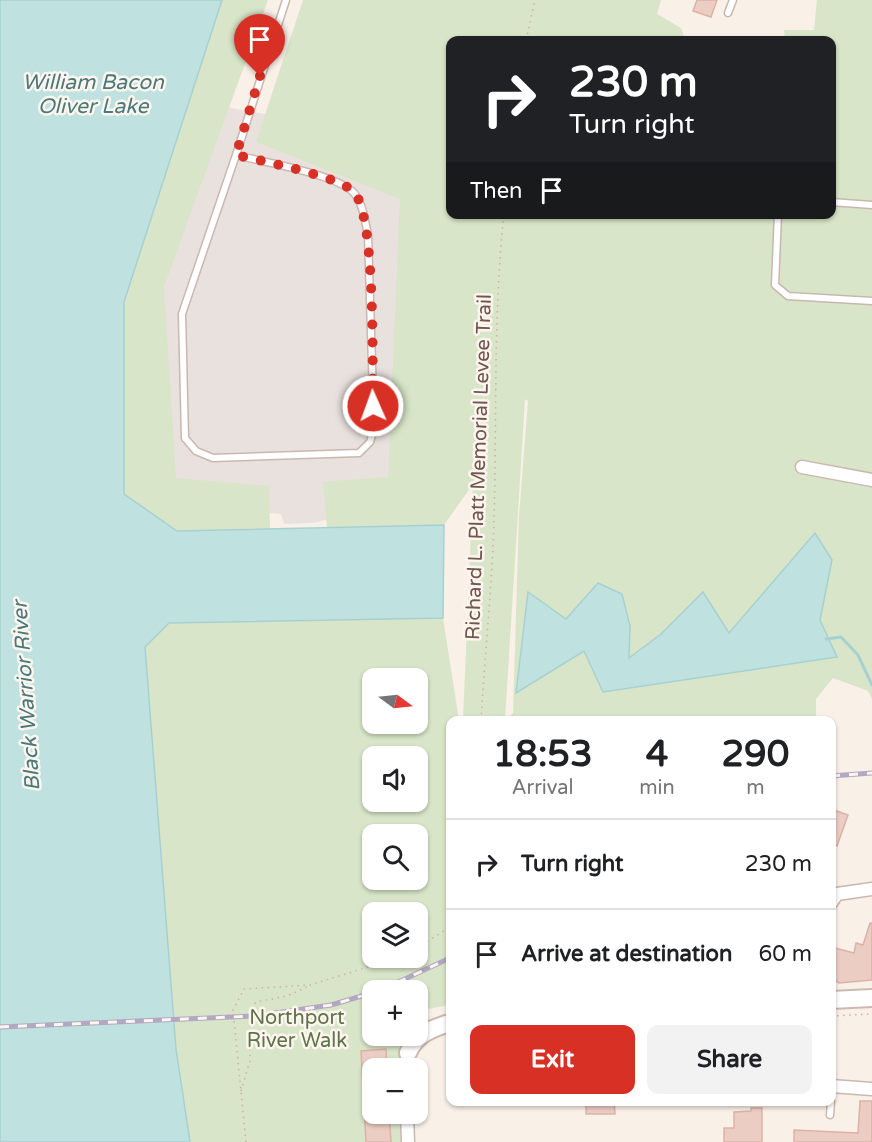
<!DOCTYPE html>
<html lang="en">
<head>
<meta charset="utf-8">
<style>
  :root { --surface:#fff; --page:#f2f2f2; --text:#202124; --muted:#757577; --line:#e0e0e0; --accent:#d93025 }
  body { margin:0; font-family:"Varela Round",sans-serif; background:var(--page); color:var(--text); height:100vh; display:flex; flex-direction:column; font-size:22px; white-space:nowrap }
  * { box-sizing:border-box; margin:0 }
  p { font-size:20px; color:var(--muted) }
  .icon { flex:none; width:33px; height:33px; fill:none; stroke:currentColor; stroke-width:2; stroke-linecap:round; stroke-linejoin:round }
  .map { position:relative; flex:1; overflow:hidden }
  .drawer { position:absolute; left:446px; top:716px; width:390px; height:390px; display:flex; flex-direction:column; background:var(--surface); border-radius:12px; box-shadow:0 2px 4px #0004 }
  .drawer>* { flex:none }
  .guide { position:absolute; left:446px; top:36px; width:390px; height:183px; border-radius:12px; box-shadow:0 2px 4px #0004; background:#202124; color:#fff; overflow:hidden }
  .needle { width:39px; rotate:105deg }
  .tools { position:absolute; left:362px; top:668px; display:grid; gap:12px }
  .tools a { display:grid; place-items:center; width:66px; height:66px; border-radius:12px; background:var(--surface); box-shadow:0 2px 4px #0004; font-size:30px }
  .pin { position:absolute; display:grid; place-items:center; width:51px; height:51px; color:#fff; margin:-62px -26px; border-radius:50% 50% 50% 0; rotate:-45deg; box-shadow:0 0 6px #0007 }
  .pin .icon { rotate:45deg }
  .me { position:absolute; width:66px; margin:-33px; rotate:358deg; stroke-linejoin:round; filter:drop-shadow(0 0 4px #0008) }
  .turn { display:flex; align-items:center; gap:21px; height:126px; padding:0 24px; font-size:27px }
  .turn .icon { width:78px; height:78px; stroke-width:2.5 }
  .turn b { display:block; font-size:42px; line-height:51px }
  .then { display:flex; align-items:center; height:57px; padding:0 24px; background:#0003; gap:12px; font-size:22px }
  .eta { display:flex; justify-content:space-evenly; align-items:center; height:102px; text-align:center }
  .eta b { font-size:36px; font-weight:800; line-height:42px }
  .primary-button { display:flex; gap:12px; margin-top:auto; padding:12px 24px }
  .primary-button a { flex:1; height:69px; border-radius:12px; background:var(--accent); color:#fff; font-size:24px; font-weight:800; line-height:69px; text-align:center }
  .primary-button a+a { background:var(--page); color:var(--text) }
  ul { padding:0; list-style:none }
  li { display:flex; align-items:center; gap:18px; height:90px; padding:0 24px; border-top:2px solid var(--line) }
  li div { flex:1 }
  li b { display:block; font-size:22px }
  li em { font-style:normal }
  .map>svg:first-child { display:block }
  .industrial { fill:#e9e1de }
  .green { fill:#d8e5c8; fill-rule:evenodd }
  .water { fill:#bfe1e0; stroke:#a7d1d1; stroke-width:1.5 }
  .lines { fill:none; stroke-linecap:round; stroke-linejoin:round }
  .stream { stroke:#a7d1d1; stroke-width:3 }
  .building { fill:#ebcdc3; stroke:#dcb2a6; stroke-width:1.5 }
  .lane-casing { stroke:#cab7af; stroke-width:9 }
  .street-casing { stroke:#cab7af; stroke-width:15 }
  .secondary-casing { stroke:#ceb9b0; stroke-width:20 }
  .path { stroke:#d0b0a6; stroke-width:1.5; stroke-dasharray:1.5 4.5; stroke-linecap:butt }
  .lane { stroke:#fff; stroke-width:6 }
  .street { stroke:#fff; stroke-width:12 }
  .secondary { stroke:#fff; stroke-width:16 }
  .rail-casing { stroke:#b2a8c2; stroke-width:5 }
  .rail { stroke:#fdf5ee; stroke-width:3; stroke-dasharray:9; stroke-linecap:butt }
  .route { stroke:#d93025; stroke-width:10; stroke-dasharray:0 18 }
  .labels { text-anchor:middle; stroke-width:5; stroke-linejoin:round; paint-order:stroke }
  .street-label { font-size:20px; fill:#70564f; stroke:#fdf5ee }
  .park-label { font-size:20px; fill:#5d7449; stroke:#fdf5ee }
  .water-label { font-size:21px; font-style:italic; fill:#49797a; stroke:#fdf5ee }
</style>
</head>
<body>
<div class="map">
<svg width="872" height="1142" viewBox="0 0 872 1142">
  <rect width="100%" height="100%" fill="#f9f0e8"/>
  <path class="industrial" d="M205 103 437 146 423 507 359 513 312 523 284 524 281 514 267 513 165 512 118 296Z"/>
  <path class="green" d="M222 0H268L164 287 176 478 269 486 270 529 177 531 124 494V302Z
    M303 0H661L657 14 681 28 685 40H450V214H831V40H785L784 30H814L817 0H872V699L868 691 833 678 816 699V720H506L513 713 519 516 528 401 525 399 505 720H463L473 484 444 525 327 528 323 482 388 477 400 199 256 142Z
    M443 618 459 720H450V1005L422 1010 417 1016V990H372V1035H406L404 1068H372V1113H403L405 1142H190L176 1049 145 647 169 623ZM372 678H417V723H372ZM372 756H417V801H372ZM372 834H417V879H372ZM372 912H417V957H372Z"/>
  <path class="water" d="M0 0H222L124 302V494L177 531 444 525 443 618 169 623 145 647 176 1049 190 1142H0Z
    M815 533 832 560 820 620 837 657 603 692 584 651 516 693 528 592 566 619 598 583 622 594 630 626 629 658 661 634 703 592 729 633Z"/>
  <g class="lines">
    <path class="stream" d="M826 639 841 637 858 655 872 685"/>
  </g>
  <path class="building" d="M697 0H717L711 17 693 11Z
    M831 809 848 815 837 846 831 843Z
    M870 923H872V980L839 983 831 977V947L854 953 856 943 863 945Z
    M386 1049 387 1068H372V1113H389L391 1142H366L361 1051Z
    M586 1101H614L615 1114H586Z
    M860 1101H872V1142H794V1130L858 1133Z
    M751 1108H762V1142H724V1128H734V1112L751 1111Z"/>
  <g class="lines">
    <g class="lane-casing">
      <path id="lane" d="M728 13 733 0
        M236 155C264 162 333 174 352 191 363 201 365 222 368 235L374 428 370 442 359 453 213 458 196 451 185 438 182 314Z
        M236 155 286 0
        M831 202 872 205
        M778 214 775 285 788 296 872 301
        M830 1115 831 1101"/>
    </g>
    <g class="street-casing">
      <path id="street" d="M802 467 872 480
        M831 903 837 894 872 889
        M405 1068 408 1053
        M831 1086 872 1089
        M407 1113 408 1142"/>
    </g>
    <g class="secondary-casing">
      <path id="secondary" d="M831 1000 872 998
        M408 1053C415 1035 432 1028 450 1023"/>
    </g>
    <path class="path" d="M526 40 535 0
      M481 720C485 653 492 586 494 520 497 418 493 316 504 214
      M417 948 450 927
      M831 1016 872 1014
      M241 1091 250 1061V1011L256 1002 287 996 309 986
      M246 1142 233 1010 244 989 310 985 400 957"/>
    <use href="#lane" class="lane"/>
    <use href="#street" class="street"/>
    <use href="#secondary" class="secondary"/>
    <g class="rail-casing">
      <path id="rail" d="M831 776 872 773
        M381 990 450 958
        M0 1027 254 1016 331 1005 372 993"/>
    </g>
    <use href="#rail" class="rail"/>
  </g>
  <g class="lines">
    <path class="route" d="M260 76 236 155C261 161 338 176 354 192 376 216 372 367 373 406"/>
  </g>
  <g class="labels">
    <g class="street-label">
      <text transform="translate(478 467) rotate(-88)" y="7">Richard L. Platt Memorial Levee Trail</text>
    </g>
    <g class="park-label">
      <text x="297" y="1024">Northport<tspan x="297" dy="23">River Walk</tspan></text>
    </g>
    <g class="water-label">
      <text x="93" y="89">William Bacon<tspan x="93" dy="24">Oliver Lake</tspan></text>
      <text transform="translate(26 696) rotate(-94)" y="7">Black Warrior River</text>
    </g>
  </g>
</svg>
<div class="tools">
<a><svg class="needle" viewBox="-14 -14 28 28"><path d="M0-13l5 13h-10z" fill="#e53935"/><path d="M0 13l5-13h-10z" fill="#757577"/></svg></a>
<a><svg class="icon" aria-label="sound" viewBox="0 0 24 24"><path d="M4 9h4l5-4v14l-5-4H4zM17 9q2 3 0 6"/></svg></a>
<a><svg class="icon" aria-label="search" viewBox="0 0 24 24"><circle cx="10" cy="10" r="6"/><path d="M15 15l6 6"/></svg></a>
<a><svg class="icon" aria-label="layers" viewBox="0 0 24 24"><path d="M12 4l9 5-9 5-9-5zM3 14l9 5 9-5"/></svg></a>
<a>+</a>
<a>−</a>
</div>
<div class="pin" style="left:260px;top:76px;background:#d93025"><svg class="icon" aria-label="arrive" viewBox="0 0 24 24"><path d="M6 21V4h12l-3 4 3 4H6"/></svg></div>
<svg class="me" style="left:373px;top:406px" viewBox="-20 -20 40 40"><circle r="17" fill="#d93025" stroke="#fff" stroke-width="3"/><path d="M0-11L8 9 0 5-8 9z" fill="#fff"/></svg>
<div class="guide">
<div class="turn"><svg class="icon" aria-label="right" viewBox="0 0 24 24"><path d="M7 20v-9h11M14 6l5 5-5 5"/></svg><div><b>230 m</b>Turn right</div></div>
<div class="then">Then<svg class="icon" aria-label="arrive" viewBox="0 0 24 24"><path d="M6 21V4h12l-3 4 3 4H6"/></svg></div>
</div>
<section class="drawer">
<div class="eta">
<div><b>18:53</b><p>Arrival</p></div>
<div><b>4</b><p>min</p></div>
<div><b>290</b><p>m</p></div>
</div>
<ul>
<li><svg class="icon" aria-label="right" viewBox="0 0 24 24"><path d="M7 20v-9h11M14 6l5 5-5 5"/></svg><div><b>Turn right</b></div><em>230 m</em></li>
<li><svg class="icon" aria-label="arrive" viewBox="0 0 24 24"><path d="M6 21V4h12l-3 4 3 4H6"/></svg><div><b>Arrive at destination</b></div><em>60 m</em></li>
</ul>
<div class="primary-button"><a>Exit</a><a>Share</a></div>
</section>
</div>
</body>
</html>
